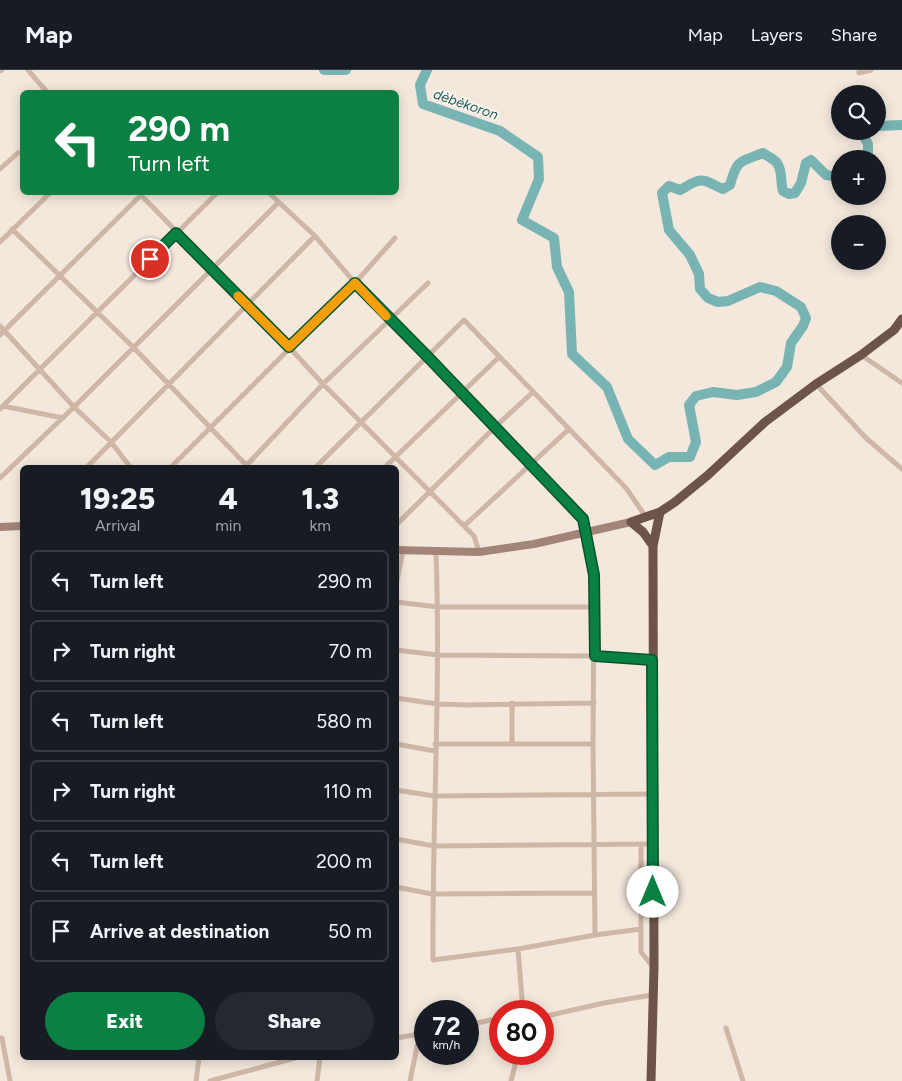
<!DOCTYPE html>
<html lang="en">
<head>
<meta charset="utf-8">
<style>
  :root { --surface:#171b24; --page:#242831; --text:#f1f3f6; --muted:#9ea1a6; --line:#363941; --accent:#0b8043 }
  body { margin:0; font-family:Figtree,sans-serif; background:var(--page); color:var(--text); height:100vh; display:flex; flex-direction:column; font-size:19px; white-space:nowrap }
  * { box-sizing:border-box; margin:0 }
  p { font-size:16px; color:var(--muted) }
  .icon { flex:none; width:28px; height:28px; fill:none; stroke:currentColor; stroke-width:2; stroke-linecap:round; stroke-linejoin:round }
  .map { position:relative; flex:1; overflow:hidden }
  .drawer { position:absolute; left:20px; top:395px; width:379px; height:595px; display:flex; flex-direction:column; background:var(--surface); border-radius:8px; box-shadow:0 2px 12px #0003 }
  .drawer>* { flex:none }
  .guide { position:absolute; left:20px; top:20px; width:379px; height:105px; border-radius:8px; box-shadow:0 2px 12px #0003; background:#0b8043; color:#fff; overflow:hidden }
  .tools { position:absolute; left:831px; top:15px; display:grid; gap:10px }
  .tools a { display:grid; place-items:center; width:55px; height:55px; border-radius:50%; background:var(--surface); box-shadow:0 2px 12px #0003; font-size:25px }
  .speed { position:absolute; left:414px; top:930px; display:flex; gap:10px; font-size:25px; font-weight:700; text-align:center }
  .speed>* { display:grid; place-content:center; width:65px; height:65px; border-radius:50%; background:var(--surface); box-shadow:0 2px 12px #0003; line-height:1 }
  .speed small { font-size:12px; font-weight:400 }
  .speed .limit { border:8px solid #d22; background:#fff; color:#111 }
  .pin { position:absolute; display:grid; place-items:center; width:42px; height:42px; color:#fff; margin:-21px; border:2px solid #fff; border-radius:50%; box-shadow:0 1px 5px #0007 }
  .me { position:absolute; width:55px; margin:-28px; rotate:0deg; stroke-linejoin:round; filter:drop-shadow(0 0 4px #0008) }
  .turn { display:flex; align-items:center; gap:18px; height:105px; padding:0 25px; font-size:22px }
  .turn .icon { width:65px; height:65px; stroke-width:2.5 }
  .turn b { display:block; font-size:35px; line-height:42px }
  .eta { display:flex; justify-content:space-evenly; align-items:center; height:85px; text-align:center }
  .eta b { font-size:30px; font-weight:800; line-height:35px }
  .button { display:flex; gap:10px; margin-top:auto; padding:10px 25px }
  .button a { flex:1; height:58px; border-radius:30px; background:var(--accent); color:#fff; font-size:20px; font-weight:800; line-height:58px; text-align:center }
  .button a+a { background:var(--page); color:var(--text) }
  ul { padding:0; list-style:none }
  li { display:flex; align-items:center; gap:15px; height:62px; margin:0 10px 8px; padding:0 15px; border:2px solid var(--line); border-radius:8px }
  li div { flex:1 }
  li b { display:block; font-size:19px }
  li em { font-style:normal }
  header { display:flex; align-items:center; gap:30px; box-sizing:border-box; height:70px; padding:0 25px; background:var(--surface); border-bottom:1px solid var(--line) }
  header strong { font-size:24px }
  nav { display:flex; gap:28px; margin-inline-start:auto; font-size:18px }
  .map>svg:first-child { display:block }
  .lines { fill:none; stroke-linecap:round; stroke-linejoin:round }
  .river { stroke:#78b4b4; stroke-width:10 }
  .minor { stroke:#ceb7a7; stroke-width:5 }
  .secondary { stroke:#a28578; stroke-width:8 }
  .trunk { stroke:#6c544b; stroke-width:9 }
  .route-casing { stroke:#07532c; stroke-width:12 }
  .route { stroke:#0b8043; stroke-width:9 }
  .slow { stroke:#f59e0b; stroke-width:9 }
  .labels { text-anchor:middle; stroke-width:4; stroke-linejoin:round; paint-order:stroke }
  .water-label { font-size:14px; font-style:italic; fill:#195e5f; stroke:#fbf2e9 }
</style>
</head>
<body>
<header>
<strong>Map</strong>
<nav><a>Map</a><a>Layers</a><a>Share</a></nav>
</header>
<div class="map">
<svg width="902" height="1011" viewBox="0 0 902 1011">
  <rect width="100%" height="100%" fill="#f4e8dc"/>
  <g class="lines">
    <path class="river" d="M324 0H346
      M427 0 420 15 423 34 500 61 538 87 539 109 522 150 554 168 557 197 569 222 572 284 607 317 628 369 655 395 669 387H690L696 372 689 335 696 326 713 322 737 325 756 322 776 312 787 297 791 273 803 256 806 248 801 237 776 221 760 217 728 231 718 232 708 228 700 219 699 204 690 185 669 160 662 123 669 116 680 120C688 116 698 107 708 112 713 114 717 117 723 119L730 115C737 89 740 92 763 83 767 86 774 89 777 93 783 101 780 112 783 121L789 124 795 123 801 113 806 93 811 90 826 105 840 107
      M878 56 902 55
      M861 61 868 74V89"/>
    <path class="minor" d="M28 0 47 22
      M859 0V3L871 0
      M0 1 2 0
      M0 99 18 83
      M138 122 289 277 323 314 474 466 479 482
      M268 122 315 166 355 213 427 286 583 449 594 505 593 674 595 865
      M12 159 134 278 249 398
      M0 172 51 122
      M0 256 74 337 111 372 131 398
      M0 265 144 122
      M861 285 902 313
      M816 314 866 368 902 399
      M3 336 63 348
      M0 339 218 122
      M86 398 315 166
      M170 398 355 213 395 168
      M244 398 323 314 428 213
      M315 398 464 250 626 418 646 447
      M384 398 499 287
      M0 408 74 337 278 133
      M396 455 495 357 533 322
      M464 456 569 359
      M436 482C441 618 432 754 433 890L518 879 595 865 641 859
      M396 516 403 480
      M396 532 438 537H595
      M396 580 438 585 595 586 652 589
      M396 628 437 634 468 635 594 633
      M396 674 435 681
      M435 674H593
      M512 674V633
      M396 720 434 726 653 724
      M396 769 434 776 653 774
      M641 774V882L653 897
      M396 817 432 824 593 823
      M518 879 523 941
      M542 947 604 933 652 925
      M468 955 500 948
      M726 958 743 1011
      M2 968 10 1011
      M396 968 425 963
      M196 1011 199 988
      M210 1011 295 988
      M317 1011 320 988
      M410 1011 419 967 422 959
      M511 1011 518 984"/>
    <path class="secondary" d="M0 457 22 456
      M396 480 479 482 534 474 631 452"/>
    <path class="trunk" d="M631 452 660 442 675 432 708 405 765 352 816 314 861 285 894 260 902 249
      M631 452 643 462 653 476
      M651 1011 654 897 653 476 660 442"/>
  </g>
  <g class="lines">
    <g class="route-casing">
      <path id="route" d="M150 189 176 163 289 277 355 213 427 286 583 449 594 505 595 586 652 590 653 822"/>
    </g>
    <use href="#route" class="route"/>
    <path class="slow" d="M238 226 289 277 355 213 386 246"/>
  </g>
  <g class="labels">
    <g class="water-label">
      <text transform="translate(466 34) rotate(19)" y="5">dèbèkoron</text>
    </g>
  </g>
</svg>
<div class="tools">
<a><svg class="icon" aria-label="search" viewBox="0 0 24 24"><circle cx="10" cy="10" r="6"/><path d="M15 15l6 6"/></svg></a>
<a>+</a>
<a>−</a>
</div>
<div class="speed"><div>72<small>km/h</small></div><div class="limit">80</div></div>
<div class="pin" style="left:150px;top:189px;background:#d93025"><svg class="icon" aria-label="arrive" viewBox="0 0 24 24"><path d="M6 21V4h12l-3 4 3 4H6"/></svg></div>
<svg class="me" style="left:653px;top:822px" viewBox="-20 -20 40 40"><circle r="19" fill="#fff"/><path d="M0-13L10 11 0 6-10 11z" fill="#0b8043"/></svg>
<div class="guide">
<div class="turn"><svg class="icon" aria-label="left" viewBox="0 0 24 24"><path d="M17 20v-9H6M10 6l-5 5 5 5"/></svg><div><b>290 m</b>Turn left</div></div>
</div>
<section class="drawer">
<div class="eta">
<div><b>19:25</b><p>Arrival</p></div>
<div><b>4</b><p>min</p></div>
<div><b>1.3</b><p>km</p></div>
</div>
<ul>
<li><svg class="icon" aria-label="left" viewBox="0 0 24 24"><path d="M17 20v-9H6M10 6l-5 5 5 5"/></svg><div><b>Turn left</b></div><em>290 m</em></li>
<li><svg class="icon" aria-label="right" viewBox="0 0 24 24"><path d="M7 20v-9h11M14 6l5 5-5 5"/></svg><div><b>Turn right</b></div><em>70 m</em></li>
<li><svg class="icon" aria-label="left" viewBox="0 0 24 24"><path d="M17 20v-9H6M10 6l-5 5 5 5"/></svg><div><b>Turn left</b></div><em>580 m</em></li>
<li><svg class="icon" aria-label="right" viewBox="0 0 24 24"><path d="M7 20v-9h11M14 6l5 5-5 5"/></svg><div><b>Turn right</b></div><em>110 m</em></li>
<li><svg class="icon" aria-label="left" viewBox="0 0 24 24"><path d="M17 20v-9H6M10 6l-5 5 5 5"/></svg><div><b>Turn left</b></div><em>200 m</em></li>
<li><svg class="icon" aria-label="arrive" viewBox="0 0 24 24"><path d="M6 21V4h12l-3 4 3 4H6"/></svg><div><b>Arrive at destination</b></div><em>50 m</em></li>
</ul>
<div class="button"><a>Exit</a><a>Share</a></div>
</section>
</div>
</body>
</html>
